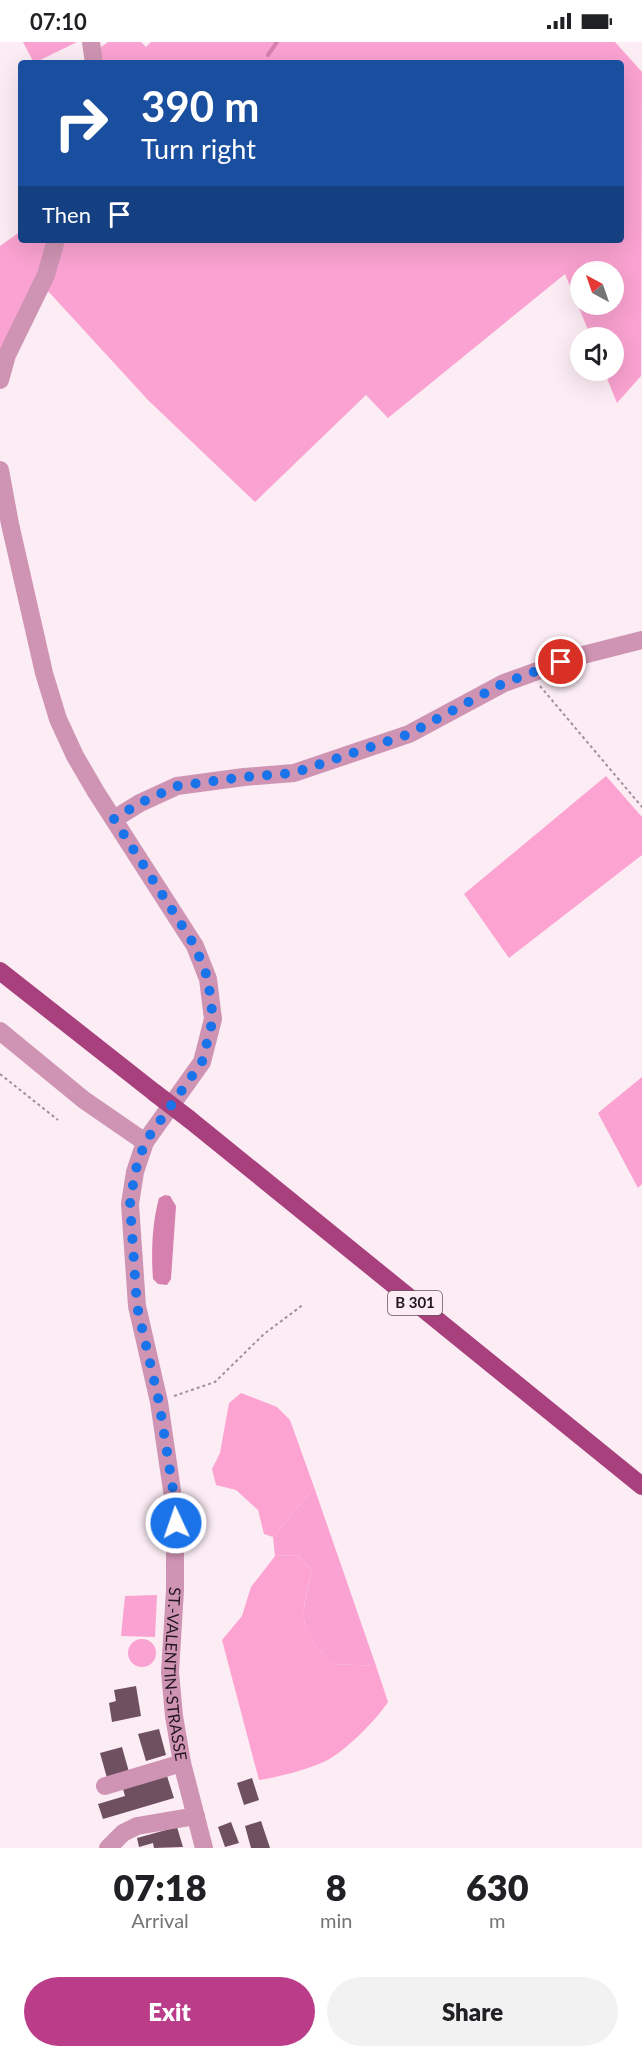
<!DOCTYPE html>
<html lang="en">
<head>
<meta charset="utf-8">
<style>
  :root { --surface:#fff; --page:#f2f2f2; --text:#202124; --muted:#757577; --accent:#bb3d8a }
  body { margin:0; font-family:Lato,sans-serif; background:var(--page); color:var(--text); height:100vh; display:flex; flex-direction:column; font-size:22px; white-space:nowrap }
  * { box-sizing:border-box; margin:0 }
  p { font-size:20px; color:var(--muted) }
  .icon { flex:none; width:33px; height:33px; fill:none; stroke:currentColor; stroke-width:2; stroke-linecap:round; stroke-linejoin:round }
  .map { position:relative; height:1806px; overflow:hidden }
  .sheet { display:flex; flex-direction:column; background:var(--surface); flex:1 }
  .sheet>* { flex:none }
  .banner { position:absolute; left:18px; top:18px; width:606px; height:183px; border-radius:6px; box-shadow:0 6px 24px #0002; background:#1a4fa0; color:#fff; overflow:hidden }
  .needle { width:39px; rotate:320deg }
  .tools { position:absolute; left:570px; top:219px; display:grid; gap:12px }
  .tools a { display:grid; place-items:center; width:54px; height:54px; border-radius:50%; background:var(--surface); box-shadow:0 6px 24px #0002; font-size:30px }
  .pin { position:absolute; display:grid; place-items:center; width:51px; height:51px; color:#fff; margin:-26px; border:3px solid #fff; border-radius:50%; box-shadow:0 2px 6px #0007 }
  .me { position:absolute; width:66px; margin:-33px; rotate:357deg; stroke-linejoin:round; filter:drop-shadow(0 0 4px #0008) }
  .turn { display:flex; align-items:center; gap:21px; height:126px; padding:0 24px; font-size:27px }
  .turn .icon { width:78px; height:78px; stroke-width:2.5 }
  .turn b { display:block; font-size:42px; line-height:51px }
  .then { display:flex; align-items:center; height:57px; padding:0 24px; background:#0003; gap:12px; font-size:22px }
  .eta { display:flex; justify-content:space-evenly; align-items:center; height:102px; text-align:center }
  .eta b { font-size:36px; font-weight:800; line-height:42px }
  .cta { display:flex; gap:12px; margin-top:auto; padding:12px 24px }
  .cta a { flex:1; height:69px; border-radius:36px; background:var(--accent); color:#fff; font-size:24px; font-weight:800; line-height:69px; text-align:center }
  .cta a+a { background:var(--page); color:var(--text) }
  .status { display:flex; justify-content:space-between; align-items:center; height:42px; padding:0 30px; background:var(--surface); direction:ltr }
  .status svg { height:16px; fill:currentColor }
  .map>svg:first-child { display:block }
  .green { fill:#faa2d1; fill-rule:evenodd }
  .forest { fill:#fca3d2 }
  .water { fill:#d680af }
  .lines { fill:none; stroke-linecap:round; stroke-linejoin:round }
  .stream { stroke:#d680af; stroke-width:4 }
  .building { fill:#6f5060 }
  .path { stroke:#9f9098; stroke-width:2; stroke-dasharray:3 3; stroke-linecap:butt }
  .minor { stroke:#cf94b3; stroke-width:18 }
  .major { stroke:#a8407e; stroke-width:18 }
  .major-bridge { stroke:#a8407e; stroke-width:18 }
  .route { stroke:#1a73e8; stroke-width:10; stroke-dasharray:0 18 }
  .labels { text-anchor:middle; stroke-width:6; stroke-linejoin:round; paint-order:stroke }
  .shield { fill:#fcecf4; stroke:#64565e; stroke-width:1.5 }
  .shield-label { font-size:15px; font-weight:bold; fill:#23161d }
  .street-label { font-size:16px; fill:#23161d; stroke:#fcecf4 }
</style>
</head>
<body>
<div class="status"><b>07:10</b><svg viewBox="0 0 49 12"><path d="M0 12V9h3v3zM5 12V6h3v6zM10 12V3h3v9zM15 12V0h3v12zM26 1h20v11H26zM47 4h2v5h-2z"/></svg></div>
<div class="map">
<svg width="642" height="1806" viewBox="0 0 642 1806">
  <rect width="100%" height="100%" fill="#fcecf4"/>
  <path class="green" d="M23 0H77L34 21Z
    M108 0H141L146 5 151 0H615L642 30 641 334 617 361 604 329 614 328V296L591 295 565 232 388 376 366 353 255 460 148 358 47 248 61 198H621V21H100L101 5ZM580 230H614V262H580Z
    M21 189V198H53L0 331V204Z
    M642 1035V1142L638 1146 598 1071Z
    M314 1445 376 1624 333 1622C297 1589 300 1574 312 1529L297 1513 275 1514 273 1495Z
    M157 1553 155 1595 121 1594 125 1554Z
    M128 1611a14 14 0 1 1 28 0a14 14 0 1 1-28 0Z"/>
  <path class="forest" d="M606 734 642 775V813L509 916 464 852Z
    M241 1351 277 1365 290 1378 314 1445 273 1495 264 1492 258 1468 236 1448 216 1443 212 1427 220 1411 229 1361Z
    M297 1513 312 1529C300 1573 297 1589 333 1622L376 1624 388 1660C377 1677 349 1705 331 1716 317 1725 276 1736 259 1738L222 1598 242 1574 251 1545 275 1514Z"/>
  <path class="water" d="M165 1153 170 1154 176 1164 171 1237 167 1243 158 1242 153 1237C151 1210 152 1182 159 1156Z"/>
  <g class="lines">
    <path class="stream" d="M268 13 277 0"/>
  </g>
  <path class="building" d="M136 1644 141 1674 112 1680 109 1661 116 1659 114 1648Z
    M159 1687 166 1713 146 1719 138 1692Z
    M122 1705 129 1730 107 1736 100 1711Z
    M167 1734 174 1756 103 1777 98 1762 125 1754 123 1747Z
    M252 1736 259 1758 244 1763 237 1741Z
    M261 1779 270 1806H251L245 1784Z
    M231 1780 239 1801 225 1805 218 1785Z
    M177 1785 183 1805 154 1806 153 1801 139 1805 137 1796Z"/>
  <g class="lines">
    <path class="path" d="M540 644 642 765
      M0 1032 58 1078
      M174 1354 215 1340 264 1292 304 1262"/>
    <g class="minor">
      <path d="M91 0 94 21"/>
      <path d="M0 338 7 313 46 233 56 198"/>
      <path id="s1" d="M0 428 10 482 44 631 58 677 75 714 96 750 195 904 208 937 213 977 202 1020 145 1100 135 1130 130 1162 137 1264 159 1360 175 1469V1548L170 1630 174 1674 182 1721 204 1806"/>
      <path d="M114 777 140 761 177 744 244 735 294 731 409 692 504 641 579 614 642 598"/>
      <path d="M0 989 84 1058 145 1100"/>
      <path d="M105 1744 182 1721"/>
      <path d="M108 1806 123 1791 137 1784 196 1774"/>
    </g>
    <path class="major" d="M0 929 155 1051
      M189 1077 642 1444"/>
    <path class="major-bridge" d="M155 1051 189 1077"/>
  </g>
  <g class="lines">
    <path class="route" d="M176 1481 174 1454 159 1360 137 1264 130 1162 135 1130 145 1100 202 1020 213 977 208 937 195 904 114 777 140 761 177 744 244 735 294 731 409 692 504 641 561 620"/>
  </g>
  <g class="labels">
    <rect class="shield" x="388" y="1249" width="54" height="24" rx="4.5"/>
    <g class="shield-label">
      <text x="415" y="1266">B 301</text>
    </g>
    <g class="street-label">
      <text dy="6" stroke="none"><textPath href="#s1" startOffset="1278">ST.-VALENTIN-STRASSE</textPath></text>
    </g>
  </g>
</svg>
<div class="tools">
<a><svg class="needle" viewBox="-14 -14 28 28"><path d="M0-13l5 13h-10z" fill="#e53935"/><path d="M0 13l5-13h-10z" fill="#757577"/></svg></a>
<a><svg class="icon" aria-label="sound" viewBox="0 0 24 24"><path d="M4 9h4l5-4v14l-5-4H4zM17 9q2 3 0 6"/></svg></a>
</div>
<div class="pin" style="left:561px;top:620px;background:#d93025"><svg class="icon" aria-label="arrive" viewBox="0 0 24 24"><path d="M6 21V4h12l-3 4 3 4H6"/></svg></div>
<svg class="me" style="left:176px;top:1481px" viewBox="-20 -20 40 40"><circle r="17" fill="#1a73e8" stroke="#fff" stroke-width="3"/><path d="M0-11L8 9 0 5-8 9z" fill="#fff"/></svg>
<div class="banner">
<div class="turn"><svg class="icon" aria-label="right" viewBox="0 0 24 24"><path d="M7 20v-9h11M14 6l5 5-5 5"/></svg><div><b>390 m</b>Turn right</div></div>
<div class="then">Then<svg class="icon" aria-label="arrive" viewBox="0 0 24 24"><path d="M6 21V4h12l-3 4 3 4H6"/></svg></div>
</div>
</div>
<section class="sheet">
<div class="eta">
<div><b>07:18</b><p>Arrival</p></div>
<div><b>8</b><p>min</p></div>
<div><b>630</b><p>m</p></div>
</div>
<div class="cta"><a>Exit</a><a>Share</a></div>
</section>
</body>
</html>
